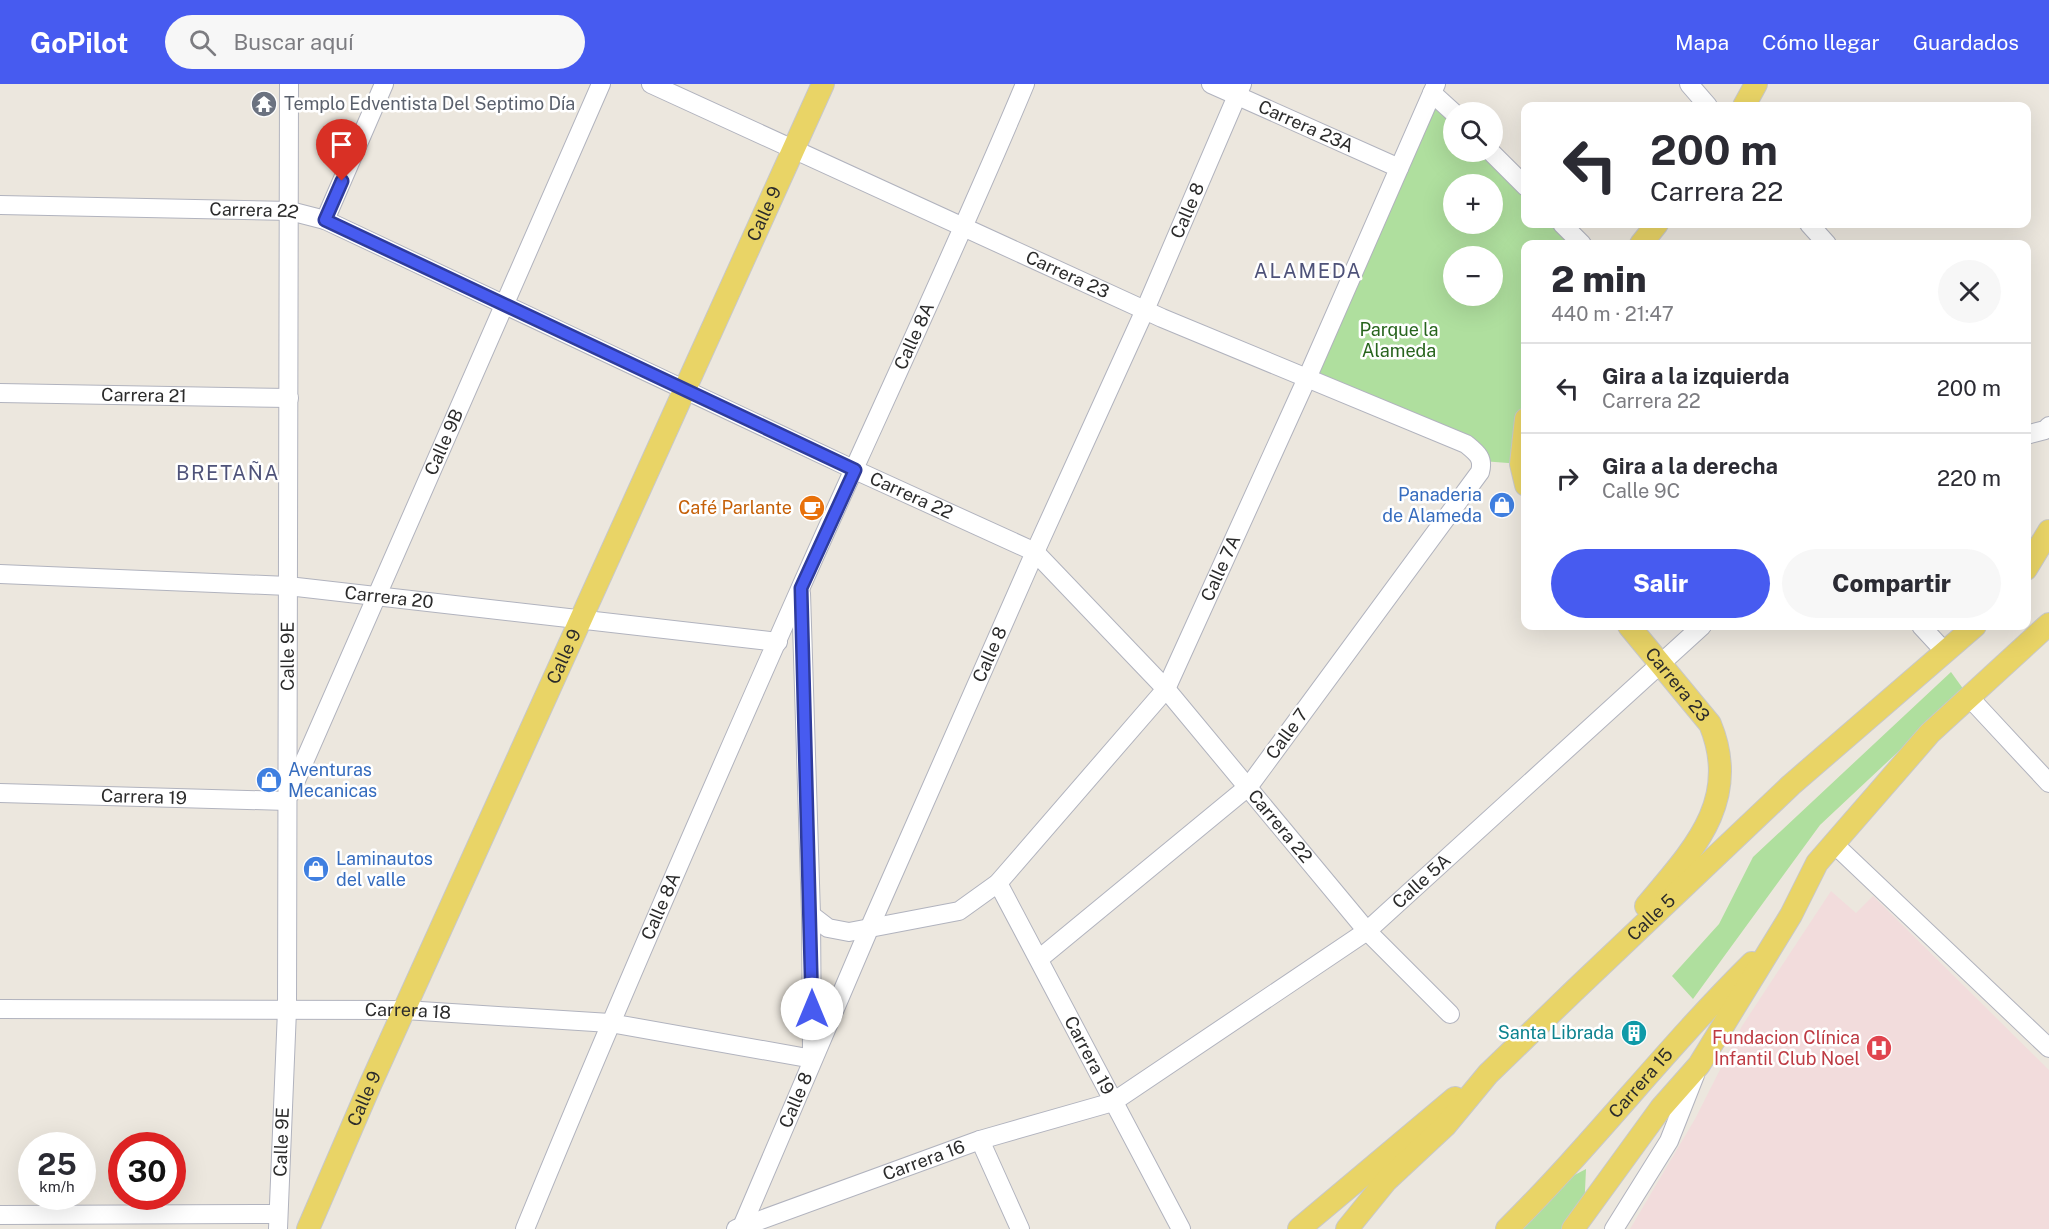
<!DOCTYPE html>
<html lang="es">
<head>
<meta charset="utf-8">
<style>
  :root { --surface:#fff; --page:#f7f7f7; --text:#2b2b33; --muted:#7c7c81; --line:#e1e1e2; --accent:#475bf0 }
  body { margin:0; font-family:"Public Sans",sans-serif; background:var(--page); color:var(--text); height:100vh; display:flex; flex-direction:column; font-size:22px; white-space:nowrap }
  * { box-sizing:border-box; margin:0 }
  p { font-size:20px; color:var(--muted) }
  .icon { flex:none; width:33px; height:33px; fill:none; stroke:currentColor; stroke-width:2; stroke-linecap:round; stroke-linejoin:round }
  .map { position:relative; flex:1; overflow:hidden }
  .panel { position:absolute; left:1521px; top:156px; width:510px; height:390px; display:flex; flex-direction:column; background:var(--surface); border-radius:12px; box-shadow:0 6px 24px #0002 }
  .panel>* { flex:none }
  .hud { position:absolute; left:1521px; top:18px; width:510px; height:126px; border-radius:12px; box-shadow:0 6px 24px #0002; background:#fff; color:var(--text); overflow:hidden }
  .buttons { position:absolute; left:1443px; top:18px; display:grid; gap:12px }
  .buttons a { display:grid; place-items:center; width:60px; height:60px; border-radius:50%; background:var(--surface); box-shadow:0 6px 24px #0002; font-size:30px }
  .speed { position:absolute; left:18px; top:1048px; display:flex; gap:12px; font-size:30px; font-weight:700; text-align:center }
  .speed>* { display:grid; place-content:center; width:78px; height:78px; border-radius:50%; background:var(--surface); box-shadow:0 6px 24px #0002; line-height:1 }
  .speed small { font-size:15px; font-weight:400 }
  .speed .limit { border:9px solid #d22; background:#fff; color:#111 }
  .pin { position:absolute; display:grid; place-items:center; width:51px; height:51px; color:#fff; margin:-62px -26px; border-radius:50% 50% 50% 0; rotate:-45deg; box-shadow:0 0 6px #0007 }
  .pin .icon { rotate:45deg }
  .me { position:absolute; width:66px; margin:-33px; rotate:0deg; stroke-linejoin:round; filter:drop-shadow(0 0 4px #0008) }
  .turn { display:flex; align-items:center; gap:21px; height:126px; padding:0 30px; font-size:27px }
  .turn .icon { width:78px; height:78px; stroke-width:2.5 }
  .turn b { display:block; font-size:42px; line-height:51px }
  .round { display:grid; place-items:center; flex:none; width:63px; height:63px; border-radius:32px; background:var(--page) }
  .head { display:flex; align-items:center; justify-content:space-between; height:102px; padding:0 30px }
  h1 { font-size:36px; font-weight:800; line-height:45px }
  .primary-button { display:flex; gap:12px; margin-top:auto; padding:12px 30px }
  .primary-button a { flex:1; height:69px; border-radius:36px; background:var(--accent); color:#fff; font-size:24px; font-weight:800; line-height:69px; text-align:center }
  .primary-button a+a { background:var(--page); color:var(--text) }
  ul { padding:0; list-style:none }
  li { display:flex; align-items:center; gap:18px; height:90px; padding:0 30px; border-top:2px solid var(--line) }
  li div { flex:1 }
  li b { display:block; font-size:22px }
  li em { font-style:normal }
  header { display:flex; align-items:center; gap:36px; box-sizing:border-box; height:84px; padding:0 30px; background:var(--accent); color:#fff }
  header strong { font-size:28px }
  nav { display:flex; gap:33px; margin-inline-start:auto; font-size:21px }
  .search { width:420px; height:54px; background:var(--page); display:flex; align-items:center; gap:15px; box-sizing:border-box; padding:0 21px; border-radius:33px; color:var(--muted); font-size:22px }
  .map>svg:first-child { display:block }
  .medical { fill:#f2dcdc }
  .green { fill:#afdf9e; fill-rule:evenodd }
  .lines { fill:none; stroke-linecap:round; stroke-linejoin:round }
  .minor-casing { stroke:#b1b3be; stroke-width:20 }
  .major-casing { stroke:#c8c8c8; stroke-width:24 }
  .minor { stroke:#fff; stroke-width:18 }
  .major { stroke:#e9d466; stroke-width:22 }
  .route-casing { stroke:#2e3b9c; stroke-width:15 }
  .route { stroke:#475bf0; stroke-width:10 }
  .labels { text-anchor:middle; stroke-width:5; stroke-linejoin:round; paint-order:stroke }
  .worship-label { font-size:18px; fill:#5b616d; stroke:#fff; text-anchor:start }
  .street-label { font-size:18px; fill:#2b2b2b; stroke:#fff }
  .park-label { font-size:18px; fill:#28651e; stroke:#fff }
  .shop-label { font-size:18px; fill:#366cbe; stroke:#fff; text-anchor:start }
  .food-label { font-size:18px; fill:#c56008; stroke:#fff; text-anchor:end }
  .culture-label { font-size:18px; fill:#0d838f; stroke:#fff; text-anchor:end }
  .health-label { font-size:18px; fill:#be3a42; stroke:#fff; text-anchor:end }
  .neighbourhood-label { font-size:20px; letter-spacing:1.5px; fill:#4e5279; stroke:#fff }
</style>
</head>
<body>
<header>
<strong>GoPilot</strong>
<div class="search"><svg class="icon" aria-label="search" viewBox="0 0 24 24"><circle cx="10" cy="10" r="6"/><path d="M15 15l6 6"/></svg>Buscar aquí</div>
<nav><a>Mapa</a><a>Cómo llegar</a><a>Guardados</a></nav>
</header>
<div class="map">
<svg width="2049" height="1145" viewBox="0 0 2049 1145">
  <rect width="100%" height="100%" fill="#ece7de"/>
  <path class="medical" d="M1831 807 1856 829 1873 812 2049 986V1145H1630L1695 1035 1742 942Z"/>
  <path class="green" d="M1432 9 1453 29 1454 68H1491L1525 103 1526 140H1562L1582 160H1526V335L1521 380 1482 377 1308 292ZM1454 100H1492V140H1454ZM1454 172H1492V212H1454Z
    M1951 588 1964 606 1820 741 1693 915 1672 892 1719 840 1753 773Z
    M1586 1085 1584 1128 1573 1145H1507L1548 1105Z"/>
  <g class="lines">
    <g class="minor-casing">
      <g id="minor">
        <path id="s1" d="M651 0 1162 234 1466 360C1477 369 1484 374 1480 388L1249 702 1039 875"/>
        <path id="s2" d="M1211 0 1399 84"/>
        <path d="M1689 0 1708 22"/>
        <path d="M1432 9 1454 29"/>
        <path d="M1491 68 1526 103"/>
        <path id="s3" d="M0 121 290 127 325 136 855 386 1035 468 1166 605 1367 847 1450 930"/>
        <path d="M325 136 384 0"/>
        <path d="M1562 140 1582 160"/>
        <path d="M1809 140 1827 160"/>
        <path id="s4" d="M0 309 289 314"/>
        <path d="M2026 351 2045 346 2049 342"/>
        <path id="s5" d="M0 490 288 502 778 558"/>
        <path d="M801 509 811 831 812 967"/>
        <path d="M1921 542 1946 569"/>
        <path d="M1969 613 2049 699"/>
        <path id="s6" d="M0 709 287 717"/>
        <path id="s7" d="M290 710 601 0"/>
        <path d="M1833 759 2049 964"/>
        <path id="s8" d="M998 799 1181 1145"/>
        <path id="s9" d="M811 831 828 844 849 848 959 827 998 799 1166 605 1308 292 1436 0"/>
        <path id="s10" d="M0 925 405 926 610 939 813 975"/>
        <path d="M980 1056 1020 1145"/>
        <path d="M0 1131 276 1130"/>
        <path id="s11" d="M278 1145 287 926 289 0"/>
        <path id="s12" d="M525 1145C613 930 706 717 800 505 875 336 954 170 1025 0"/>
        <path id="s13" d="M736 1145 980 1056 1113 1018 1367 847 1702 542"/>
        <path id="s14" d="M741 1145 869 845 1035 468 1145 226 1242 0"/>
        <path d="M1614 1145 1669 1057 1695 991"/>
      </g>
    </g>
    <g class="major-casing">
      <g id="major">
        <path d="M1744 22 1756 0"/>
        <path d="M1641 160 1657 140"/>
        <path d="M1526 335 1521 380 1526 401"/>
        <path d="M2026 485 2049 447"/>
        <path id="s15" d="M1629 542 1710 640C1742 717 1692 767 1646 822"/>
        <path id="s16" d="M308 1145 371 999 823 0"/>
        <path d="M1299 1145 1455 1014"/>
        <path id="s17" d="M1347 1145 1386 1097 1445 1042 1488 990 1576 905 1791 701 1975 542"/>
        <path id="s18" d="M1507 1145C1593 1060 1666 964 1752 879"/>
        <path d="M1573 1145 1661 1024 1699 981 1791 831 1817 779 1930 649 2049 540"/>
      </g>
    </g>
    <use href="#minor" class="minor"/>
    <use href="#major" class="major"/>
  </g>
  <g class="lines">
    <g class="route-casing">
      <path id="route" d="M342 97 325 136 855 386 801 504 812 925"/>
    </g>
    <use href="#route" class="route"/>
  </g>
  <defs>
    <g id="temple-disc" transform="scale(1.35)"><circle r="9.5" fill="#6b7280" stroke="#fff"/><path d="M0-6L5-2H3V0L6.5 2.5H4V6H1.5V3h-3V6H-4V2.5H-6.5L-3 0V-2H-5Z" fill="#fff"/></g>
    <g id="shop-disc" transform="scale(1.35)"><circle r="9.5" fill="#3f7fe0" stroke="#fff"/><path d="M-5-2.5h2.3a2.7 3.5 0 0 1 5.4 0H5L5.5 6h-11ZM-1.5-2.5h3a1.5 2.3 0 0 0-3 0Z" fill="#fff"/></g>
    <g id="cafe-disc" transform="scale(1.35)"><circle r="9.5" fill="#e8710a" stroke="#fff"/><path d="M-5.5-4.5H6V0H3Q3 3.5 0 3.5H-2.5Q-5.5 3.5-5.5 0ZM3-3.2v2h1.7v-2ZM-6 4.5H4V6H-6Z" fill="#fff"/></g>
    <g id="building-disc" transform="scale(1.35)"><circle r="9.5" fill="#0f9aa8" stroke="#fff"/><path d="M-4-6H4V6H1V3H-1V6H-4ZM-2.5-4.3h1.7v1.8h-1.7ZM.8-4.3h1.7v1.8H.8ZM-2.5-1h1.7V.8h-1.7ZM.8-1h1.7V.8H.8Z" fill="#fff"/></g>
    <g id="hospital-disc" transform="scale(1.35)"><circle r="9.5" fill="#e0444e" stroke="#fff"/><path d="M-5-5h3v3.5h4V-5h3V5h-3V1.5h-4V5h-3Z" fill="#fff"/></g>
  </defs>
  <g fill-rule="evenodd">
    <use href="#temple-disc" x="264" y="20"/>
    <use href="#shop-disc" x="1502" y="421"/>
    <use href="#cafe-disc" x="812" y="424"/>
    <use href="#shop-disc" x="269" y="696"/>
    <use href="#shop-disc" x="316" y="785"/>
    <use href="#building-disc" x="1634" y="949"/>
    <use href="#hospital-disc" x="1879" y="964"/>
  </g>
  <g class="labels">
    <g class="worship-label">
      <text x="284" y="26">Templo Edventista Del Septimo Día</text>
    </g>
    <g class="street-label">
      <text dy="6" stroke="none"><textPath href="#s2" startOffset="104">Carrera 23A</textPath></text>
      <text dy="6" stroke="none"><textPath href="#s3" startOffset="254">Carrera 22</textPath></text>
      <text dy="6" stroke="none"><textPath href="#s14" startOffset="1112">Calle 8</textPath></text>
      <text dy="6" stroke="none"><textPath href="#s16" startOffset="1113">Calle 9</textPath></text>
      <text dy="6" stroke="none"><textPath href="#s1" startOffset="458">Carrera 23</textPath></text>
      <text dy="6" stroke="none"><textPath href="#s12" startOffset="974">Calle 8A</textPath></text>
      <text dy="6" stroke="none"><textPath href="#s4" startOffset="144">Carrera 21</textPath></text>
      <text dy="6" stroke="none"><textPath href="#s7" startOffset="384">Calle 9B</textPath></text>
      <text dy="6" stroke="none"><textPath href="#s3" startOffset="974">Carrera 22</textPath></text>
      <text dy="6" stroke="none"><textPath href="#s9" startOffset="592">Calle 7A</textPath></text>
      <text dy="6" stroke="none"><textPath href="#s5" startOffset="390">Carrera 20</textPath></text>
      <text dy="6" stroke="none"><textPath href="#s14" startOffset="626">Calle 8</textPath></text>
      <text dy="6" stroke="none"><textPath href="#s16" startOffset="627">Calle 9</textPath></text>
      <text dy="6" stroke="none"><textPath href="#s11" startOffset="573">Calle 9E</textPath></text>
      <text dy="6" stroke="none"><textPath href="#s15" startOffset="76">Carrera 23</textPath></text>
      <text transform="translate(1287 650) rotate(-54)" y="6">Calle 7</text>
      <text dy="6" stroke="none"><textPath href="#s6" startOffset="144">Carrera 19</textPath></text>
      <text dy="6" stroke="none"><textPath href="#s3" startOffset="1478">Carrera 22</textPath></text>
      <text dy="6" stroke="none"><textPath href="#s13" startOffset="778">Calle 5A</textPath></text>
      <text dy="6" stroke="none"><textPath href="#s12" startOffset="350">Calle 8A</textPath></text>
      <text dy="6" stroke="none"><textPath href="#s17" startOffset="436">Calle 5</textPath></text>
      <text dy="6" stroke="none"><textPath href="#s10" startOffset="408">Carrera 18</textPath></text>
      <text dy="6" stroke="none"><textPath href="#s8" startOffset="195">Carrera 19</textPath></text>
      <text dy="6" stroke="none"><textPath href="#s18" startOffset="198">Carrera 15</textPath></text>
      <text dy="6" stroke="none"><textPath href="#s16" startOffset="142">Calle 9</textPath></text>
      <text dy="6" stroke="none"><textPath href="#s14" startOffset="140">Calle 8</textPath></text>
      <text dy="6" stroke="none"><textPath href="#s11" startOffset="87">Calle 9E</textPath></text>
      <text dy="6" stroke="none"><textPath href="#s13" startOffset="200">Carrera 16</textPath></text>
    </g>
    <g class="park-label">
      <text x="1399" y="252">Parque la<tspan x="1399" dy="21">Alameda</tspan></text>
    </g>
    <g class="shop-label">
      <text x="1482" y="417" text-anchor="end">Panaderia<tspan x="1482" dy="21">de Alameda</tspan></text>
      <text x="288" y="692">Aventuras<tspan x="288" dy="21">Mecanicas</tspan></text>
      <text x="336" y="781">Laminautos<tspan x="336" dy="21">del valle</tspan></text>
    </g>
    <g class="food-label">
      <text x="792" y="430">Café Parlante</text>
    </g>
    <g class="culture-label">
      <text x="1614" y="955">Santa Librada</text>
    </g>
    <g class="health-label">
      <text x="1860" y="960">Fundacion Clínica<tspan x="1860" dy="21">Infantil Club Noel</tspan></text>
    </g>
    <g class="neighbourhood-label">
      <text x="1308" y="194">ALAMEDA</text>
      <text x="228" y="396">BRETAÑA</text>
    </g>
  </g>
</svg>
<div class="buttons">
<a><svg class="icon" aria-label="search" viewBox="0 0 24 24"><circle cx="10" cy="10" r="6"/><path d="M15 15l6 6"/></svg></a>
<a>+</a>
<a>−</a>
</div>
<div class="speed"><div>25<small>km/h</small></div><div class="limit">30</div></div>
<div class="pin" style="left:342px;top:97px;background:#d93025"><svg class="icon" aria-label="arrive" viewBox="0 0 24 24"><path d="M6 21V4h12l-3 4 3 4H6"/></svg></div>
<svg class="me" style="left:812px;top:925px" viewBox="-20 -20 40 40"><circle r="19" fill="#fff"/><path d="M0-13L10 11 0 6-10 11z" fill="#475bf0"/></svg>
<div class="hud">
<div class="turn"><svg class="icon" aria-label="left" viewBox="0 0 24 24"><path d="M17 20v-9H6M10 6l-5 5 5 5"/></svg><div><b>200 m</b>Carrera 22</div></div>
</div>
<section class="panel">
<div class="head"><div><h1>2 min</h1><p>440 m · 21:47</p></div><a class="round"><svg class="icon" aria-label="close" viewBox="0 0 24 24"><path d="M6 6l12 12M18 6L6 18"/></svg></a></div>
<ul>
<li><svg class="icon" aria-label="left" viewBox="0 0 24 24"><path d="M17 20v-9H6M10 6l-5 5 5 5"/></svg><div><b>Gira a la izquierda</b><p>Carrera 22</p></div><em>200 m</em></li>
<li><svg class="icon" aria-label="right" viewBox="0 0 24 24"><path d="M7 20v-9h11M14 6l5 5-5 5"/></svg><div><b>Gira a la derecha</b><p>Calle 9C</p></div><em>220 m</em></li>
</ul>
<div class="primary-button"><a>Salir</a><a>Compartir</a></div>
</section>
</div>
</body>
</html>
